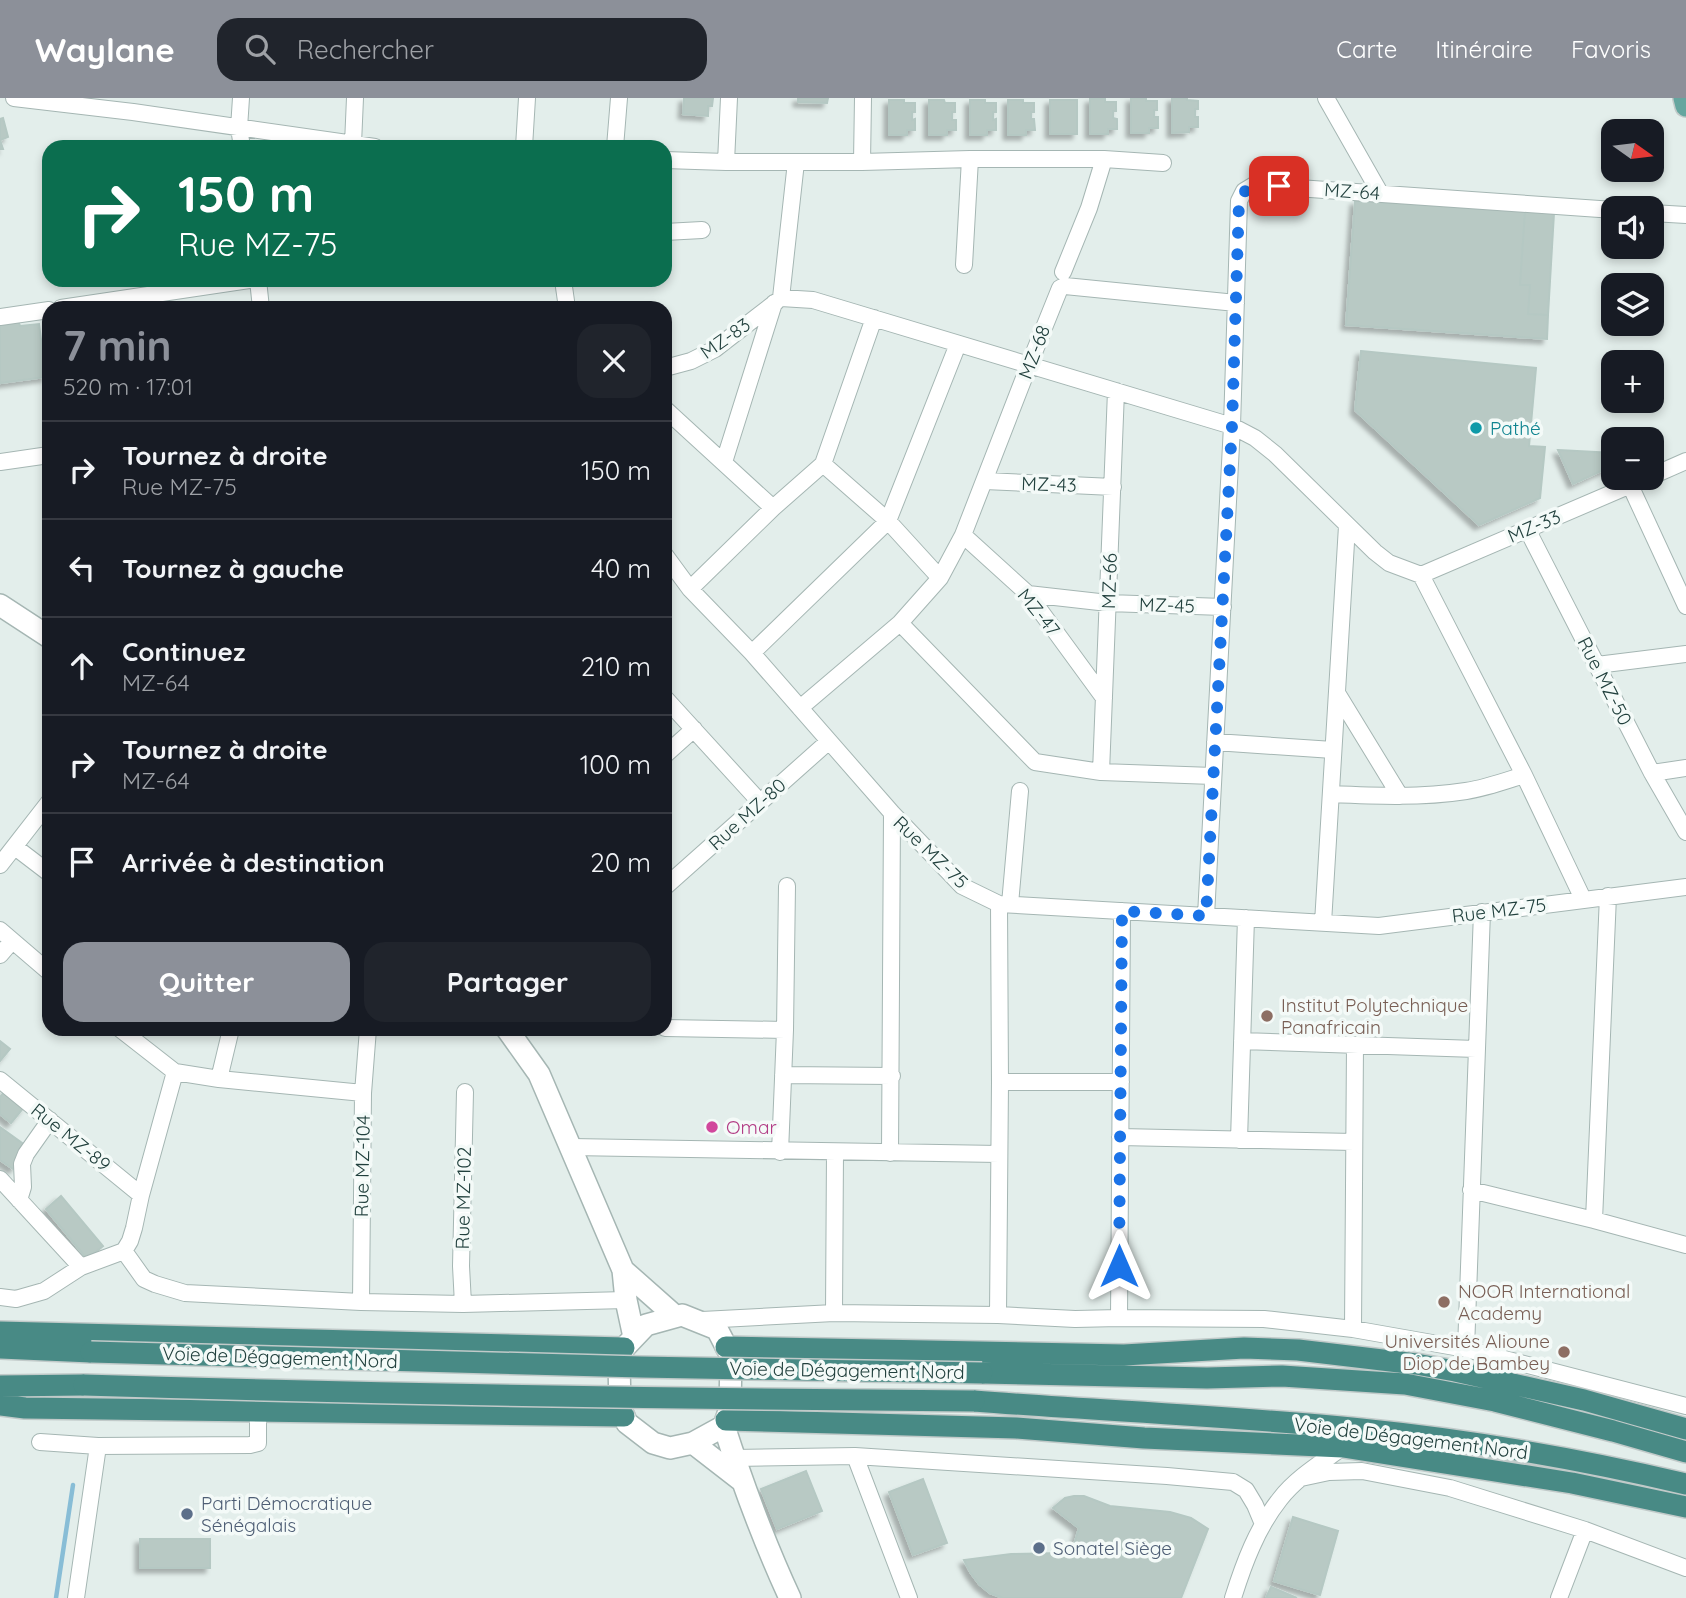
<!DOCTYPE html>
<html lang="fr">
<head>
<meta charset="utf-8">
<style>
  :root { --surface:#171b24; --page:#20242c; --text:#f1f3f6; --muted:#9ea1a6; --line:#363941; --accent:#8c9099 }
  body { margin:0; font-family:Quicksand,sans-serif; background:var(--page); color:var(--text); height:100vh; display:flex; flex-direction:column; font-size:26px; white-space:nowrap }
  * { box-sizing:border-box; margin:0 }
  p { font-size:23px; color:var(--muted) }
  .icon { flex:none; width:38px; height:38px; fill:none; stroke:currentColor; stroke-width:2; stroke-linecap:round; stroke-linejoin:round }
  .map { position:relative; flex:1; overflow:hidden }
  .details { position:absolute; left:42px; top:203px; width:630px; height:735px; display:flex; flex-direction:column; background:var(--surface); border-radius:21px; box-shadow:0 4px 10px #0003 }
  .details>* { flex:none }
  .banner { position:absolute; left:42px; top:42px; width:630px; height:147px; border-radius:21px; box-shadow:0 4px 10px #0003; background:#0b6e4f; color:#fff; overflow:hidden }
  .needle { width:46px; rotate:104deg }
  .tools { position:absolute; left:1601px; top:21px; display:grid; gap:14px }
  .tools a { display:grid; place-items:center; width:63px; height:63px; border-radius:14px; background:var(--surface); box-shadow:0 4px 10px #0003; font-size:35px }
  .pin { position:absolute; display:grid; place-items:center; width:60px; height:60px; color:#fff; margin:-30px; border-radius:14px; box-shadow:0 4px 10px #0006 }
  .me { position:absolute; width:77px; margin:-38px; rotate:0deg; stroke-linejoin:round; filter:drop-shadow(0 0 5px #0008) }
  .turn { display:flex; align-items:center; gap:24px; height:147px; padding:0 21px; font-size:32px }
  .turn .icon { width:91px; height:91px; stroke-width:2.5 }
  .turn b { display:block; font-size:49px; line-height:60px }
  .round { display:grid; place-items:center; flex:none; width:74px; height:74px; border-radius:21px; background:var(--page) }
  .headline { display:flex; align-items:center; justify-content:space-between; height:119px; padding:0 21px }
  h1 { font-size:42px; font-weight:700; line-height:52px; color:var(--accent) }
  .cta { display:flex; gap:14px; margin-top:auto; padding:14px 21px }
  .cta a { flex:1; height:80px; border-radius:21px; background:var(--accent); color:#fff; font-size:28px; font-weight:700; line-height:80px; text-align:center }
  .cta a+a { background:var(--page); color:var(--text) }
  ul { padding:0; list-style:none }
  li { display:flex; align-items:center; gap:21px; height:98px; padding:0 21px; border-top:2px solid var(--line) }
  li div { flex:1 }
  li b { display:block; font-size:26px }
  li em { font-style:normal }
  header { display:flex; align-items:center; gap:42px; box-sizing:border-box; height:98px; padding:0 35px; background:var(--accent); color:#fff }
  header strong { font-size:33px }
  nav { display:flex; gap:38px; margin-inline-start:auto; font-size:24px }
  .search { width:490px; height:63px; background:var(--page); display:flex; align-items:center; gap:18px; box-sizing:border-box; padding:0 24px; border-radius:21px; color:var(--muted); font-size:26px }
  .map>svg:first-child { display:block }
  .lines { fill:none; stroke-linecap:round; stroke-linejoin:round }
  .stream { stroke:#88bdd6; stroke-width:4.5 }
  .building { fill:#b8c9c4; stroke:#b5c8c3; stroke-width:2; filter:url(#shadow) }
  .minor-casing { stroke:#a5b6b3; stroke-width:18 }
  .tertiary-casing { stroke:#a5b6b3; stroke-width:24 }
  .primary-casing { stroke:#c1cac9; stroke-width:24 }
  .trunk-casing { stroke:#c1cac9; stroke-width:24 }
  .minor { stroke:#fff; stroke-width:16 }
  .tertiary { stroke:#fff; stroke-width:21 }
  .primary { stroke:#65a69f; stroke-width:21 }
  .trunk { stroke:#488a85; stroke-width:21 }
  .trunk-bridge-casing { stroke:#c1cac9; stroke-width:24; stroke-linecap:butt }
  .trunk-bridge { stroke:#488a85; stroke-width:21 }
  .route { stroke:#1a73e8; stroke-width:12; stroke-dasharray:0 21.6 }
  .culture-dot { fill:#0f9aa8; stroke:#f4faf8; stroke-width:2.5 }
  .education-dot { fill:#8d6e63; stroke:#f4faf8; stroke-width:2.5 }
  .hotel-dot { fill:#d1479c; stroke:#f4faf8; stroke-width:2.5 }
  .service-dot { fill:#5c6f8a; stroke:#f4faf8; stroke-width:2.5 }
  .labels { text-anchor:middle; stroke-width:7; stroke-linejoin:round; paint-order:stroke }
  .street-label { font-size:19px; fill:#21403d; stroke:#f4faf8 }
  .culture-label { font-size:19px; fill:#0d838f; stroke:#f4faf8; text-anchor:start }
  .education-label { font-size:19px; fill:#785e54; stroke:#f4faf8; text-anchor:start }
  .hotel-label { font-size:19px; fill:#b23c85; stroke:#f4faf8; text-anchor:start }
  .service-label { font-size:19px; fill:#4e5e75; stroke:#f4faf8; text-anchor:start }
</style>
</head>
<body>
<header>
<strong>Waylane</strong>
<div class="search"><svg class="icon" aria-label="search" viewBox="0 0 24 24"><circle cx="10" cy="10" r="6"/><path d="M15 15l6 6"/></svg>Rechercher</div>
<nav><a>Carte</a><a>Itinéraire</a><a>Favoris</a></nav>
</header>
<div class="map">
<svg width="1686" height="1500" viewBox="0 0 1686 1500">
  <defs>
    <filter id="shadow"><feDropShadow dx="-4.5" dy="4.5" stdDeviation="2" flood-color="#0004"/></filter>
  </defs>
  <rect width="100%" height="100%" fill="#e3eeeb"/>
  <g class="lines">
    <path class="stream" d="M56 1500 73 1387"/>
  </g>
  <path class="building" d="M684 0H713L712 8H708V18L683 16Z
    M798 0H828L827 5 798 4Z
    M1105 0V4H1116V13H1113V20L1117 21V31H1108V36H1090V1Z
    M1131 0H1146V3H1157V12H1154V19H1158V30H1149V35H1131Z
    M1172 0H1187V2L1198 3V11H1195V19H1198V29H1189V34L1172 35Z
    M889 2H904V5H915V14H912V22L915 21V32H907V37H889Z
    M929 2H944L945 5H955V14H952V22H956V32H947V37H929Z
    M970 2H985V5H996V14H993V22L996 21V32H987V37H970Z
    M1008 2H1023V5H1034V14H1031V21H1034L1035 32H1026V37H1008Z
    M1050 2H1077V36H1050Z
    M3 20 8 39 0 42 3 51H0V21Z
    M1355 103 1525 113 1520 187H1530L1528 216 1548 217 1547 241 1346 227Z
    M1525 113 1554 115 1548 217 1528 216 1530 187H1520Z
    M18 222 20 228 39 226 46 279 0 285V224Z
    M1361 253 1536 270 1529 348 1545 349 1540 400 1479 427 1355 312Z
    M1558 352 1614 355V367L1573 386Z
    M0 943 10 951 0 963Z
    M6 992 25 1008 11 1025 0 1016V999Z
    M0 1029 29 1050 13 1071 0 1062Z
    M61 1098 103 1148 87 1161 46 1111Z
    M806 1373 822 1413 777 1431 761 1391Z
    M923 1381 947 1445 913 1457 889 1394Z
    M1074 1398H1084L1110 1408 1170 1414 1191 1420 1208 1431 1181 1500H1003L990 1495 979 1486 970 1474 964 1462 1011 1456 1066 1455 1068 1448 1073 1450 1079 1430 1053 1410 1065 1400Z
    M1293 1419 1338 1433 1320 1497 1274 1483Z
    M140 1441H210V1470H140Z
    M1271 1489 1297 1500H1266Z"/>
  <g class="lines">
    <g class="minor-casing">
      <path id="minor" d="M14 0 133 14 375 49
        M241 0 239 30 242 49
        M1326 0 1380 95
        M353 46 355 0
        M524 49 527 0
        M615 49 619 0
        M665 62 726 64H862L970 61H1104L1163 65
        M726 64 729 0
        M862 64 863 0
        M1652 115 1686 117
        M665 134 702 132
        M964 167 970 61
        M1063 174 1089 110 1104 61
        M258 182 261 210
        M563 182 567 210
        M781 200 813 202 1232 328 1255 340 1275 356 1375 454 1389 465 1421 477 1524 677 1583 801
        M781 200 796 64
        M61 210 249 182
        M0 219 49 212
        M665 270 691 263 715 251 776 204
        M665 311 773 410
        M0 364 49 357
        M724 364 774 205
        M823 366 888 423 940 480
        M1652 378 1686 363
        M985 383 1113 389
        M1630 387 1686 508
        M1527 431 1652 675 1686 734
        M963 437 1028 496 1104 600
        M665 457 690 491 752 555 892 715 962 788 999 806 1379 828 1686 789
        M1421 477 1647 380
        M690 491 773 410 823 366 874 220
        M1028 496 1108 505 1223 509
        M900 525 1035 664 1101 674 1213 678
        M752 555 888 423 958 246
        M1597 567 1686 556
        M1337 595 1400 698
        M665 600 760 704
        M800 610 900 525 940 480 963 437 1029 267 1060 190 1065 188 1236 205
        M1215 644 1333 652
        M665 657 694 631
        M1101 674 1116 293
        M1652 675 1686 670
        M1331 696C1376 698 1421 700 1466 693 1486 690 1505 683 1524 677
        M15 749 49 775
        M0 767 49 704
        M665 789 829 643
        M1010 806 1020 693
        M1206 818 1232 328 1239 103 1244 93 1254 87 1614 112
        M1323 825 1347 428
        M0 832 49 874
        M0 857 12 843
        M665 930 785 932
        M120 931 175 974 219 981 363 995
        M1242 943 1476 951
        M783 977 892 978
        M219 981 231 931
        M0 982 141 1097
        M1000 984H1121
        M1120 1039 1354 1044
        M1239 1042 1246 820
        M571 1049 999 1056
        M780 1054 785 932 787 788
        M890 1055 892 715
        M0 1081 81 1169
        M1471 1092 1594 1122 1686 1147
        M19 1102 23 1089 22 1066 26 1056 50 1022
        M1594 1122 1608 798
        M124 1153 144 1181 155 1186 185 1195 361 1204 463 1206 626 1202
        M0 1199 16 1201 44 1193 81 1169 124 1153 130 1143 134 1130 141 1097 175 974
        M361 1204 363 995 368 931
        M463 1206 461 1168 465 994
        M834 1215 835 1054
        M998 1217 1000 984 999 806
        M1119 1220 1122 813
        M702 1222 834 1215 998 1217 1075 1221 1119 1220 1264 1221 1353 1231 1466 1251 1686 1308
        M1353 1231 1355 947
        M1466 1251 1482 814
        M40 1344 98 1348 250 1347 258 1345V1312
        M855 1358 909 1500
        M734 1360 855 1358 1167 1378 1233 1384 1246 1392 1255 1407 1263 1426
        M1301 1380 1329 1374 1362 1373 1450 1390 1585 1432 1686 1470
        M76 1500 98 1348
        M1233 1500C1244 1465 1257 1430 1280 1401 1296 1380 1321 1365 1343 1349
        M1559 1500 1585 1432"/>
    </g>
    <g class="tertiary-casing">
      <path id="tertiary" d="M0 507 49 539
        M507 931 539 976 623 1172 626 1202 634 1239
        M623 1172 675 1218
        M682 1217 717 1231 731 1258 730 1310 724 1328 693 1345 670 1350 653 1345 627 1325 620 1310 619 1264 624 1250 646 1227Z
        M724 1328C743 1387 764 1444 790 1500
        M693 1345 742 1383"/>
    </g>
    <g class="primary-casing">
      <path id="primary" d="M1684 0 1686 8"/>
    </g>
    <g class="trunk-casing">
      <path id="trunk" d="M0 1234 624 1250
        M726 1249 1124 1257 1244 1250 1298 1252 1416 1266 1455 1273 1584 1302 1686 1331
        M0 1250 91 1254
        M982 1275 1207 1280 1282 1278 1405 1286 1495 1303 1613 1333 1686 1354
        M0 1288 84 1287
        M974 1303C1103 1313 1233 1318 1361 1331 1470 1342 1580 1361 1686 1386
        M0 1307 25 1310 624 1318
        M726 1322 1016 1330 1144 1340 1343 1349 1572 1385 1686 1409"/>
    </g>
    <use href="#minor" class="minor"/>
    <use href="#tertiary" class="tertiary"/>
    <use href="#primary" class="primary"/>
    <use href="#trunk" class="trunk"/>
    <g class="trunk-bridge-casing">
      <path id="trunk-bridge" d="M91 1254 641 1269 982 1275
        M84 1287C381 1296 677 1301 974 1303"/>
    </g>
    <use href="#trunk-bridge" class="trunk-bridge"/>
  </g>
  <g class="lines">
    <path class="route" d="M1119 1168 1122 813 1206 818 1232 328 1239 103C1249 82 1258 87 1279 88"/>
  </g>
  <circle class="culture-dot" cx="1476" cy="330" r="7"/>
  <g class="education-dot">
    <circle cx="1267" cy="918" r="7"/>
    <circle cx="1444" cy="1204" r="7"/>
    <circle cx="1564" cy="1254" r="7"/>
  </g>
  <circle class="hotel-dot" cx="712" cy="1029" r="7"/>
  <g class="service-dot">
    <circle cx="187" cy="1416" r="7"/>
    <circle cx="1039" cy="1450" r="7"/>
  </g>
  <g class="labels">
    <g class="street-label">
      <text transform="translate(1352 93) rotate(4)" y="7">MZ-64</text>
      <text transform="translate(725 240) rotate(-35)" y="7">MZ-83</text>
      <text transform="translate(1034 254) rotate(-69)" y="7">MZ-68</text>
      <text transform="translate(1049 386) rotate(2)" y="7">MZ-43</text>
      <text transform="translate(1534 428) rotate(-23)" y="7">MZ-33</text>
      <text transform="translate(1109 483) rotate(-88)" y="7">MZ-66</text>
      <text transform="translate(1167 507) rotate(2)" y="7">MZ-45</text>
      <text transform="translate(1039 514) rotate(51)" y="7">MZ-47</text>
      <text transform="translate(1605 583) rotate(63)" y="7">Rue MZ-50</text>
      <text transform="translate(747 716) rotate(-42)" y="7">Rue MZ-80</text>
      <text transform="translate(931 754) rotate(44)" y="7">Rue MZ-75</text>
      <text transform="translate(1499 812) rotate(-7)" y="7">Rue MZ-75</text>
      <text transform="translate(71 1039) rotate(39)" y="7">Rue MZ-89</text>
      <text transform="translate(362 1068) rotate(-89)" y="7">Rue MZ-104</text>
      <text transform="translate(463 1100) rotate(-89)" y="7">Rue MZ-102</text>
      <text transform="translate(280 1259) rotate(2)" y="7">Voie de Dégagement Nord</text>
      <text transform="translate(847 1272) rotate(1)" y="7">Voie de Dégagement Nord</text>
      <text transform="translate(1411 1340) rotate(7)" y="7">Voie de Dégagement Nord</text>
    </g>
    <g class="culture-label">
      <text x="1490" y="337">Pathé</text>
    </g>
    <g class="education-label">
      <text x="1281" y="914">Institut Polytechnique<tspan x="1281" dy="22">Panafricain</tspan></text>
      <text x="1458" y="1200">NOOR International<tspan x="1458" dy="22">Academy</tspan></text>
      <text x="1550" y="1250" text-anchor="end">Universités Alioune<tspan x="1550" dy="22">Diop de Bambey</tspan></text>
    </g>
    <g class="hotel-label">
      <text x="726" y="1036">Omar</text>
    </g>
    <g class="service-label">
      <text x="201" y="1412">Parti Démocratique<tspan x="201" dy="22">Sénégalais</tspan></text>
      <text x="1053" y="1457">Sonatel Siège</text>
    </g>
  </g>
</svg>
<div class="tools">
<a><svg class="needle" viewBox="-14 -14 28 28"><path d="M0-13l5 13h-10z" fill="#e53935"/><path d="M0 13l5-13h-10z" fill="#9ea1a6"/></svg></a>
<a><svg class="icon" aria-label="sound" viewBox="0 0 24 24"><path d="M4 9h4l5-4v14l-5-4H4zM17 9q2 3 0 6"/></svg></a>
<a><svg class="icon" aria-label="layers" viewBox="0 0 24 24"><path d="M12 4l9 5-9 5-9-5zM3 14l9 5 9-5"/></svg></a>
<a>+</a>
<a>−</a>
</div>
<div class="pin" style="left:1279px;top:88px;background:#d93025"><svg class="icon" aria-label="arrive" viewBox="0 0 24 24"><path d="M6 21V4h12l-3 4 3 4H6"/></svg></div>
<svg class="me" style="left:1119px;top:1168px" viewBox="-20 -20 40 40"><path d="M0-17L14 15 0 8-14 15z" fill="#1a73e8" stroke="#fff" stroke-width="4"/></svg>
<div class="banner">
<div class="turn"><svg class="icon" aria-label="right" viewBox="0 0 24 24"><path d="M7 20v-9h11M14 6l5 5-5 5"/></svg><div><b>150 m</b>Rue MZ-75</div></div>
</div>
<section class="details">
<div class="headline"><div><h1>7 min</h1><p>520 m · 17:01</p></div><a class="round"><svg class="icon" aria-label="close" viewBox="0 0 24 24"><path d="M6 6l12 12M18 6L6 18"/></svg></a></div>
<ul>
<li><svg class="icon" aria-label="right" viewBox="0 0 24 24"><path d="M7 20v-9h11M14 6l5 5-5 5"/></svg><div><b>Tournez à droite</b><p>Rue MZ-75</p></div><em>150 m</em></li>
<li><svg class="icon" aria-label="left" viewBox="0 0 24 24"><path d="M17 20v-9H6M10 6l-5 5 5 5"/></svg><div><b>Tournez à gauche</b></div><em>40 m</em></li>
<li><svg class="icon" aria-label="ahead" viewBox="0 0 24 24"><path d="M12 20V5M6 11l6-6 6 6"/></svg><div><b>Continuez</b><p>MZ-64</p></div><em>210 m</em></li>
<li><svg class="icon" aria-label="right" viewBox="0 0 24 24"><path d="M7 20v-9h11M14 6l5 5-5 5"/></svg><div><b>Tournez à droite</b><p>MZ-64</p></div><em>100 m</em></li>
<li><svg class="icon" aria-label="arrive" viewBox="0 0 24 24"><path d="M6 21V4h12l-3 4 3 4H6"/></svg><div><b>Arrivée à destination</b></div><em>20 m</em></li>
</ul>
<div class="cta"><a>Quitter</a><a>Partager</a></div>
</section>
</div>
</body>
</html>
